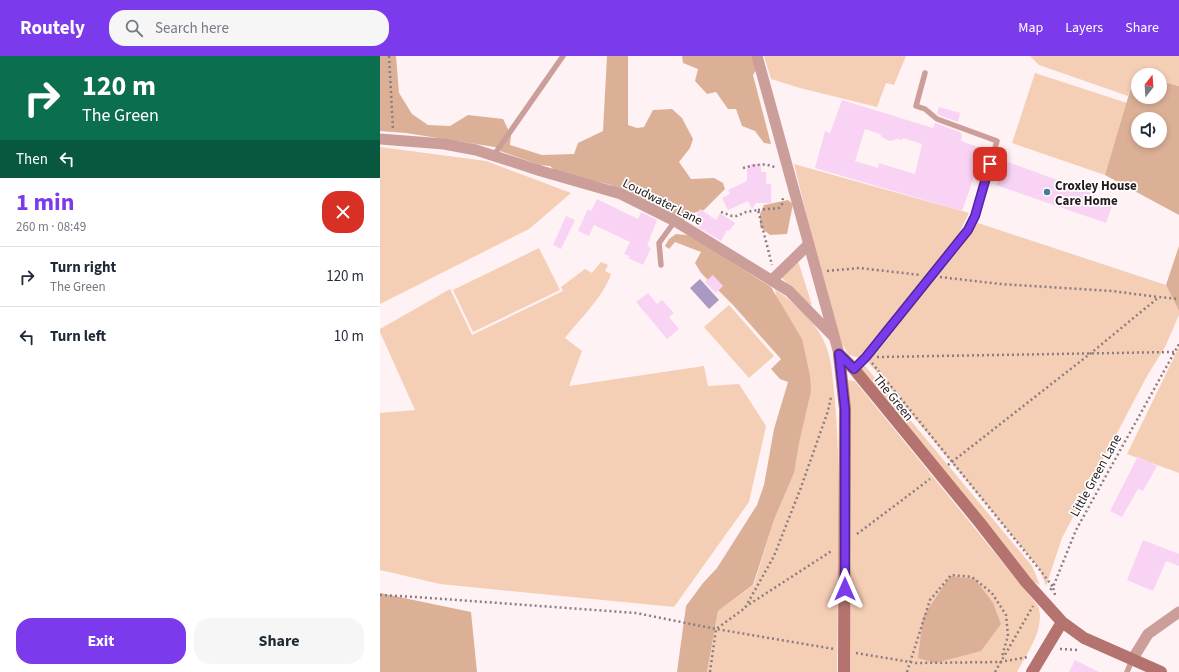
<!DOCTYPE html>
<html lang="en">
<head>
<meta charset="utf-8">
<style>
  :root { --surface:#fff; --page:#f6f6f7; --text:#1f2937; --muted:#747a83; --line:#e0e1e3; --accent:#7c3aed }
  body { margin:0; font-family:"Source Sans 3",sans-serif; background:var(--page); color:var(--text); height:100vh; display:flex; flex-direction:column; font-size:15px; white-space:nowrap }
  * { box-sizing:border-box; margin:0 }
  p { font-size:13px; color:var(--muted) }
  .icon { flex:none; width:22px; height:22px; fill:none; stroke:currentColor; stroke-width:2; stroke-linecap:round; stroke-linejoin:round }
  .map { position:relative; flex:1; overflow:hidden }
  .sheet { display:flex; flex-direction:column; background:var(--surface); width:380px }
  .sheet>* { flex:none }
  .guide { background:#0b6e4f; color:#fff; overflow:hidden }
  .needle { width:26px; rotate:17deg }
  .tools { position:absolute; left:751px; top:12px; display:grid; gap:8px }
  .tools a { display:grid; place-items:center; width:36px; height:36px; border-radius:50%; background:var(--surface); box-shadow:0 2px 6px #0003; font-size:20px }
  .pin { position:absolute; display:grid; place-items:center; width:34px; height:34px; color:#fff; margin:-17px; border-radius:8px; box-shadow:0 2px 6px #0006 }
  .me { position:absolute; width:44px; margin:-22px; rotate:0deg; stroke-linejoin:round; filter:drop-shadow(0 0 3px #0008) }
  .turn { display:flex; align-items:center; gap:14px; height:84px; padding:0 16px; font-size:18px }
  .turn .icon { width:52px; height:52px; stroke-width:2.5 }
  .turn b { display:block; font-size:28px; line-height:34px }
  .then { display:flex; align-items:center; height:38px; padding:0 16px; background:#0003; gap:8px; font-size:15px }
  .round { display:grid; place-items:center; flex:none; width:42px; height:42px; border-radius:16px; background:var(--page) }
  .overview { display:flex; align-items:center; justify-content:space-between; height:68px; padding:0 16px }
  h1 { font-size:24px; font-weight:700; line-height:30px; color:var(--accent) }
  .action { display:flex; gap:8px; margin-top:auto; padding:8px 16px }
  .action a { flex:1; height:46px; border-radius:16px; background:var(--accent); color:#fff; font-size:16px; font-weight:700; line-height:46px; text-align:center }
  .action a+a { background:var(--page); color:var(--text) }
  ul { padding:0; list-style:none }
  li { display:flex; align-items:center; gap:12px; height:60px; padding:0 16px; border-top:1px solid var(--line) }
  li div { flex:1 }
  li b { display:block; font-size:15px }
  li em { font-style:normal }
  header { display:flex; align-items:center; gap:24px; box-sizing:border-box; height:56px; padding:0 20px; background:var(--accent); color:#fff }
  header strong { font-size:19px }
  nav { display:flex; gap:22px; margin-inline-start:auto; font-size:14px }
  .search { width:280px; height:36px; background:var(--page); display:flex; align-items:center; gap:10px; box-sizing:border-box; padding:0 14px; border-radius:16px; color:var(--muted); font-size:15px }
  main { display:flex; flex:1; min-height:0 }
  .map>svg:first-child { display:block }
  .green { fill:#f5ceb6 }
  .forest { fill:#dbb096; fill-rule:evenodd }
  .water { fill:#aa9ac3 }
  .building { fill:#f9d3f4; fill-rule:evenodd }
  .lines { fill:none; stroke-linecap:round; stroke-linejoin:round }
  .path { stroke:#897d81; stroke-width:2.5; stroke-dasharray:2 3; stroke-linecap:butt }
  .lane { stroke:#cc9e9a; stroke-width:5.5 }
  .street { stroke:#cc9e9a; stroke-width:11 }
  .secondary { stroke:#b4736e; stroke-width:12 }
  .route-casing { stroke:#51269a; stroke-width:10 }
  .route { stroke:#7c3aed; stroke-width:7 }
  .poi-dot { fill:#3f7f93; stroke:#fff; stroke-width:1.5 }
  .labels { text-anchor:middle; stroke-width:3.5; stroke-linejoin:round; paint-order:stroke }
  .poi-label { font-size:13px; font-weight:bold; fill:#24191d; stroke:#fff; text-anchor:start }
  .street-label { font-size:13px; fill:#24191d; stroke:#fff }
</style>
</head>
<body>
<header>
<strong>Routely</strong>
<div class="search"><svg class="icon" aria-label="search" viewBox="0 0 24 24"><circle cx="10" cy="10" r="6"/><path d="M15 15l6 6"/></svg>Search here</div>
<nav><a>Map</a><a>Layers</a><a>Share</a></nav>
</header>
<main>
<section class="sheet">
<div class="guide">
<div class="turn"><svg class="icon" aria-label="right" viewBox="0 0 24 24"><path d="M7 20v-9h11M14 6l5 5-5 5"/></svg><div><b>120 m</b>The Green</div></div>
<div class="then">Then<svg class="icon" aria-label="left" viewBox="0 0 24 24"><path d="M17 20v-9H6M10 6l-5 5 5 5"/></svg></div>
</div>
<div class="overview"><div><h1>1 min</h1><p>260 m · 08:49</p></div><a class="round" style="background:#d93025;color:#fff"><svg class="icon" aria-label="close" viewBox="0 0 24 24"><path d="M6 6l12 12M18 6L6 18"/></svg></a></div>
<ul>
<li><svg class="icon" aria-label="right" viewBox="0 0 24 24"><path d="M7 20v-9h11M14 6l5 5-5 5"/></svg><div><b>Turn right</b><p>The Green</p></div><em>120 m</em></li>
<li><svg class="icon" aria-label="left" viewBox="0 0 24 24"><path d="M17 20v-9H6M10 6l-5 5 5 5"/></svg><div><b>Turn left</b></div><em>10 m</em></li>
</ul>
<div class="action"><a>Exit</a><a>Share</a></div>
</section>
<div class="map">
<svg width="799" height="616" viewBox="0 0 799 616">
  <rect width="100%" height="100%" fill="#fef2f5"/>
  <path class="green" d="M384 0H526L514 29 506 27 497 51 420 32 391 23Z
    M650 0H799V30L780 25V19L755 18 748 40 659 9Z
    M655 17 747 47 725 119 632 87Z
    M0 91 106 105 191 137 149 173 0 248Z
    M414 108 589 157 578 179 479 302 469 299 456 279Z
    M598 167 786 229 799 255V259L785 291 767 320 682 482 666 530 659 512 488 306 498 291Z
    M159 192 180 234 93 276 73 234Z
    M417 205 419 208 432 249C421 246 410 229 401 221Z
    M221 206 228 209 225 215 231 218C224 240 199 264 185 282L202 295 189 330 324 310 328 330 359 328 386 370 369 446 294 551 60 528 0 514V357L35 354 0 276V273L70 233 92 279 183 235 181 231 205 213 212 217Z
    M395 233C416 248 439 268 447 293 451 304 452 315 453 326 456 350 457 374 458 398 460 471 458 544 457 616H327L338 555 374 529 394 464 414 417 411 326Z
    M349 249 394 300 369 322 324 271Z
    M799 291V417L747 398Z
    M481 305 652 510 660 529 652 525 481 315Z
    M467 324 475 325 658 550C666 572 647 597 637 616H464Z"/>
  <path class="forest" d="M0 0H16L19 37 32 58 48 69 70 70 88 59 123 63 131 79 130 89 162 99 194 98 198 87 223 75 227 0H248V69L257 72 264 71 273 54 292 53 302 62 313 83 310 92 299 106 311 123 334 122 343 127 345 133 324 154 309 158 303 165 238 138 231 129 215 125 210 130 183 122 170 110 160 109 120 95 121 92 26 77 0 75Z
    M302 0H375L380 8 373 19 391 88 384 87 375 75 362 70 356 53H348L336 36 327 38 315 25 318 13 303 7Z
    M755 18 758 19V41H780V25L799 30V159L725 119ZM758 63H780V85H758Z
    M408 144 413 148 407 178 390 179 380 171V158L384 149Z
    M296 178 307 179 314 182 391 231 422 283 430 320 431 335 419 387 414 417 394 464 373 529 338 555 327 616H297L306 550 323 527 337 512 377 449 384 429 394 373 408 326 400 323 391 313 401 303 353 249 321 217 315 207 321 196 295 186 289 193 285 190 289 183Z
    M799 190V255L786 229Z
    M570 520 595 523 613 547 621 568 601 595 555 607 538 602 543 561Z
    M0 537 91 556 97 616H0Z"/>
  <path class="water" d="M320 223 339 244 329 253 310 232Z"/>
  <path class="building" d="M462 44 553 72 555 67 580 76 582 79 581 85 604 93 582 155 435 112 445 75 450 77ZM485 73 500 78 502 81 507 84 510 85 517 83 522 84 523 82 542 88 535 118 499 107 498 112 475 105Z
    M559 51 580 57 578 66 559 59 557 58Z
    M625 105 700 132V130L716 136 714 140 733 147 726 167 616 129Z
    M371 108H381V116H386V128H391V147H376L372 153 368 145 348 154 342 142 350 138 348 134 367 125V110H371Z
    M217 143 258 163 261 156 277 164 267 190 271 192 263 209 248 202 250 200 244 198 250 186 214 169 209 180 198 175 208 153 211 155Z
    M320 153 336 164 340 157 355 167 349 175 347 174 341 185 316 170 317 168 312 165Z
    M186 160 195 164 181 193 173 189Z
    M333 219 343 230 336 237 325 226Z
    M268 237 277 248 282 244 294 257 289 261 299 273 287 283 256 246Z
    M758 400 777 410 763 435 758 433 742 461 730 455Z
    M763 484 799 498V510L786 505 773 535 747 524Z
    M695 604 719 616H689Z"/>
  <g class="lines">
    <path class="path" d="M9 0 13 73
      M363 112C375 109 386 106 396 112
      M378 154 399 152 402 148 403 142
      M341 156 352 160H357L366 156 378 154 392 209
      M447 215 479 212 541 219
      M560 221 620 228 732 235 778 241
      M497 301 794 296
      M492 307 660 514 673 531 670 534
      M568 409 711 297 779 241 799 243
      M477 478 550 423
      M0 539 36 541 256 557 336 573 454 593
      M675 539 673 531 696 474 799 288
      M365 551 453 494
      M680 593 699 594
      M476 597 536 607 620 606 648 601
      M330 616 336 573 365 552 394 500 420 434 448 355 451 341
      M527 616 550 544 571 519 592 521 612 537 626 559 628 580 622 600
      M615 616 653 550"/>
    <path class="lane" d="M114 99 183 0
      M281 209 279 187 295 165
      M474 313 486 301 588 174 595 160 617 85 557 63 545 53 536 50 545 17
      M747 616 752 604"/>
    <path class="street" d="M377 0 459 298
      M0 83 64 88 96 94 161 115 241 138 295 165 409 235 453 280
      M392 224 429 188
      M752 604 768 578 799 556"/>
    <path class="secondary" d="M459 298 474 313 600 467 646 526 682 566 704 582 781 616
      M459 298 465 353 464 616
      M652 616 682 566"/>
  </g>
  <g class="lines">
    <g class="route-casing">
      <path id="route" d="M465 533V353L459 298 474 313 486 301 588 174 595 160 610 108"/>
    </g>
    <use href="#route" class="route"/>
  </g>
  <circle class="poi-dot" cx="667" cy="136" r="4"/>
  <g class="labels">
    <g class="poi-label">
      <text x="675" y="134">Croxley House<tspan x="675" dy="15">Care Home</tspan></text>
    </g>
    <g class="street-label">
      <text transform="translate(283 145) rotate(27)" y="5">Loudwater Lane</text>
      <text transform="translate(514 341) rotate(51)" y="5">The Green</text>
      <text transform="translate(715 419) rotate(-61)" y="5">Little Green Lane</text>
    </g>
  </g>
</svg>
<div class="tools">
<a><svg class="needle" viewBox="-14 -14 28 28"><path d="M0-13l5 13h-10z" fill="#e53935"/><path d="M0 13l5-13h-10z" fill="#747a83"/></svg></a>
<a><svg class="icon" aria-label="sound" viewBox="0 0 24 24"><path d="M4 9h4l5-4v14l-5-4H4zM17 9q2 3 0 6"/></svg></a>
</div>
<div class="pin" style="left:610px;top:108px;background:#d93025"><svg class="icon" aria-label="arrive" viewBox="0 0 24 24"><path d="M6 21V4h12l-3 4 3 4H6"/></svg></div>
<svg class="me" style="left:465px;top:533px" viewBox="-20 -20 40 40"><path d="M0-17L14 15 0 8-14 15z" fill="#7c3aed" stroke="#fff" stroke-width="4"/></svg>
</div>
</main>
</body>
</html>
